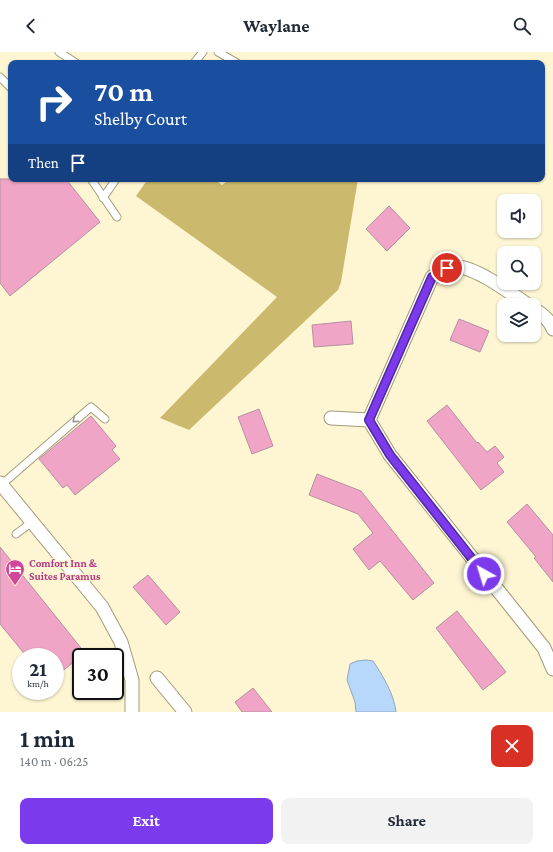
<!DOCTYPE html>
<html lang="en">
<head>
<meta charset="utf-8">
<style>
  :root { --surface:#fff; --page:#f2f2f3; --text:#1f2937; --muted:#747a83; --accent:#7c3aed }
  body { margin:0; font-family:"Crimson Pro",serif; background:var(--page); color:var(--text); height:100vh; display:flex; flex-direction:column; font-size:15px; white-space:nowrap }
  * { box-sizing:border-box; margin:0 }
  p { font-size:13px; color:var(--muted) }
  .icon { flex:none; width:22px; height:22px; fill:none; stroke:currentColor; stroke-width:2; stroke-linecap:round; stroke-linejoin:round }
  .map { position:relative; height:660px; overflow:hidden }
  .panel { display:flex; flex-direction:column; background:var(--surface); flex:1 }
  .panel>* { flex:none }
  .banner { position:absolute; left:8px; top:8px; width:537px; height:122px; border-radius:8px; box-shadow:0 1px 3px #0004; background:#1a4fa0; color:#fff; overflow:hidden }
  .controls { position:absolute; left:497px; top:142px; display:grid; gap:8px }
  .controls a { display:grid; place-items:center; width:44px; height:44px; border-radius:8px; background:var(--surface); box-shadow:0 1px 3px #0004; font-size:20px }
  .speed { position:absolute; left:12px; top:596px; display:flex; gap:8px; font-size:20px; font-weight:700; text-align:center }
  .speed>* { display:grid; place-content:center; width:52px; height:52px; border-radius:50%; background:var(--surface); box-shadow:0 1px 3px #0004; line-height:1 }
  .speed small { font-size:10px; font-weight:400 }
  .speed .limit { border:2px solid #111; border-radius:6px; background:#fff; color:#111 }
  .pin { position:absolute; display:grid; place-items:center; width:34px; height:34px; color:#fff; margin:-17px; border:2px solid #fff; border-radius:50%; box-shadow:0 1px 4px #0007 }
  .me { position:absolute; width:44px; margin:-22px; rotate:321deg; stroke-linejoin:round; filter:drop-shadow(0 0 3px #0008) }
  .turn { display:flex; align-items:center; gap:14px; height:84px; padding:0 20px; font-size:18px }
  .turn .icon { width:52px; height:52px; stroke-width:2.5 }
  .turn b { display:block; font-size:28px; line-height:34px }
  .then { display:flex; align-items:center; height:38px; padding:0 20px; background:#0003; gap:8px; font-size:15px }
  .round { display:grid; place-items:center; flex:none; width:42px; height:42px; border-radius:8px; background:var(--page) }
  .headline { display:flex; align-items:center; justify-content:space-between; height:68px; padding:0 20px }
  h1 { font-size:24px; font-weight:700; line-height:30px }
  .cta { display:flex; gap:8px; margin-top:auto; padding:8px 20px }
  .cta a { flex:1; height:46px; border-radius:8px; background:var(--accent); color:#fff; font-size:16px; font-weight:700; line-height:46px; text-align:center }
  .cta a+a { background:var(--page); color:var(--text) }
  header { display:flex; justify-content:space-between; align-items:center; height:52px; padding:0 20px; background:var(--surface); font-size:18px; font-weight:700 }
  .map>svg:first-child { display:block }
  .forest { fill:#cbba6d }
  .water { fill:#b7d8fb; stroke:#8fa6ba }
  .building { fill:#f0a4c6; stroke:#b591a0 }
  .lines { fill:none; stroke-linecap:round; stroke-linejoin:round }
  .service-casing { stroke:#a39b7a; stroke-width:9 }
  .minor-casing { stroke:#a39b7a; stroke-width:15 }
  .service { stroke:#fff; stroke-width:7 }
  .minor { stroke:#fff; stroke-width:13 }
  .oneway { stroke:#999890 }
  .route-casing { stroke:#51269a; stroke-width:10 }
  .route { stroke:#7c3aed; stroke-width:7 }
  .labels { text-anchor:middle; stroke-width:3; stroke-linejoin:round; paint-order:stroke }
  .hotel-label { font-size:11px; font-weight:bold; fill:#b23c85; stroke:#fef6d2; text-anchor:start }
</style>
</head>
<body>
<header><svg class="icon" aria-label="back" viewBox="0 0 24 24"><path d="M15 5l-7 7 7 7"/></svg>Waylane<svg class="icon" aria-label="search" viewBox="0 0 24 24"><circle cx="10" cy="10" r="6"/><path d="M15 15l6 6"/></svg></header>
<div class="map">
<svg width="553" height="660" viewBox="0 0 553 660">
  <rect width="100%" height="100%" fill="#fef6d2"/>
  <path class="forest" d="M148 127H214L222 133 230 127H358L341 230 338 238 189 378 160 366 277 245 136 144Z"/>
  <path class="water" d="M366 608 373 609C383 624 394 642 396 660H356L355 650 347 628 350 612 357 609Z"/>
  <path class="building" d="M0 127H66L100 170 10 244 0 231Z
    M389 154 410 176 387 199 366 177Z
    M459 267 489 279 480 300 450 288Z
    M351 269 353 292 314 295 312 273Z
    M447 353 477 391 478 390 487 400 495 394 504 405 497 411 504 420 481 438 427 369Z
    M259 357 273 394 252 402 238 365Z
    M91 364 116 394 112 398 120 407 75 443 67 433 63 436 39 407Z
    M317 422 361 439 434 531 413 548 380 509 369 518 353 497 373 481 358 462 309 443Z
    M527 452 553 483V530L534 506 536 505 507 470Z
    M0 495 85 601 55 625V605H27L0 572Z
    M148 523 180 560 166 573 133 535Z
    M457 559 506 620 483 638 436 576Z
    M253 636 272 660H242L235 650Z"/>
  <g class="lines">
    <g class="service-casing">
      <path id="service" d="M59 0 76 11
        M218 0 237 11
        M194 11 203 0
        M0 25 11 36
        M91 127 117 165
        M103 146 116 127
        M1 433 91 355 105 367
        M16 482 32 470"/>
    </g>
    <g class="minor-casing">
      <path id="minor" d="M534 257C542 262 550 268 553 277
        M331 366 369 368 390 403 544 596 553 617
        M369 368 432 225C440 220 448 215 457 215 476 215 512 242 528 253
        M0 431 102 555 121 590 132 628V660
        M157 626 185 660"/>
    </g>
    <use href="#service" class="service"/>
    <use href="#minor" class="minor"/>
  </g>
  <defs><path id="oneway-chevron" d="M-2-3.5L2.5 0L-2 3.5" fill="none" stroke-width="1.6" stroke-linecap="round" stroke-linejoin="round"/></defs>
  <use class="oneway" href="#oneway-chevron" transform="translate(75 368) rotate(139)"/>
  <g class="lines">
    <g class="route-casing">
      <path id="route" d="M447 216 432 225 369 368 390 403 484 522"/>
    </g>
    <use href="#route" class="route"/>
  </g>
  <defs>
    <g id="hotel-pin" transform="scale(1)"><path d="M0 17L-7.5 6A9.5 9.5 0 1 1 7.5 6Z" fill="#d1479c" stroke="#fef6d2"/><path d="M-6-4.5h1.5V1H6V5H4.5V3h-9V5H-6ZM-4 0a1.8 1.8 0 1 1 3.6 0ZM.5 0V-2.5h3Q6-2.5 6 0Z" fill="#fff"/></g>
  </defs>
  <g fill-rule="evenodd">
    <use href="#hotel-pin" x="15" y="517"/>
  </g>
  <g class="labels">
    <g class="hotel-label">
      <text x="29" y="515">Comfort Inn &amp;<tspan x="29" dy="13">Suites Paramus</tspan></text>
    </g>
  </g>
</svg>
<div class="controls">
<a><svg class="icon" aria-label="sound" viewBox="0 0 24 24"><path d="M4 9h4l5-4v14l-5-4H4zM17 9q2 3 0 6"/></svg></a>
<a><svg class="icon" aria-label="search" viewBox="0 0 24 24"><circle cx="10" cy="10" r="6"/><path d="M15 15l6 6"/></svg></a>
<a><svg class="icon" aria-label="layers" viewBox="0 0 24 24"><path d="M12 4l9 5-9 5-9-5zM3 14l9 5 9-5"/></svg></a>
</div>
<div class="speed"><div>21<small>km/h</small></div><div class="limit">30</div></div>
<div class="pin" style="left:447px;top:216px;background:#d93025"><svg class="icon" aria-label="arrive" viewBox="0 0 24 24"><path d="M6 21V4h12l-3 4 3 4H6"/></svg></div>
<svg class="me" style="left:484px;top:522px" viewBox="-20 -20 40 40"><circle r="17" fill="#7c3aed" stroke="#fff" stroke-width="3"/><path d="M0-11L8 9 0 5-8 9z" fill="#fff"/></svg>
<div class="banner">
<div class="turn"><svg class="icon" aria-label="right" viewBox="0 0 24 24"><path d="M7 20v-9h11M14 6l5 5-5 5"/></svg><div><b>70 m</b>Shelby Court</div></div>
<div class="then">Then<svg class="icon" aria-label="arrive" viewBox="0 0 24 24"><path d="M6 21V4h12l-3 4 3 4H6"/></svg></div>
</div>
</div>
<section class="panel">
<div class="headline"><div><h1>1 min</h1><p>140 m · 06:25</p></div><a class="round" style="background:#d93025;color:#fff"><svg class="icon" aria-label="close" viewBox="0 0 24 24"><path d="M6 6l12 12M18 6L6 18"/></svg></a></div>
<div class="cta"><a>Exit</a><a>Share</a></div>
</section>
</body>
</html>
